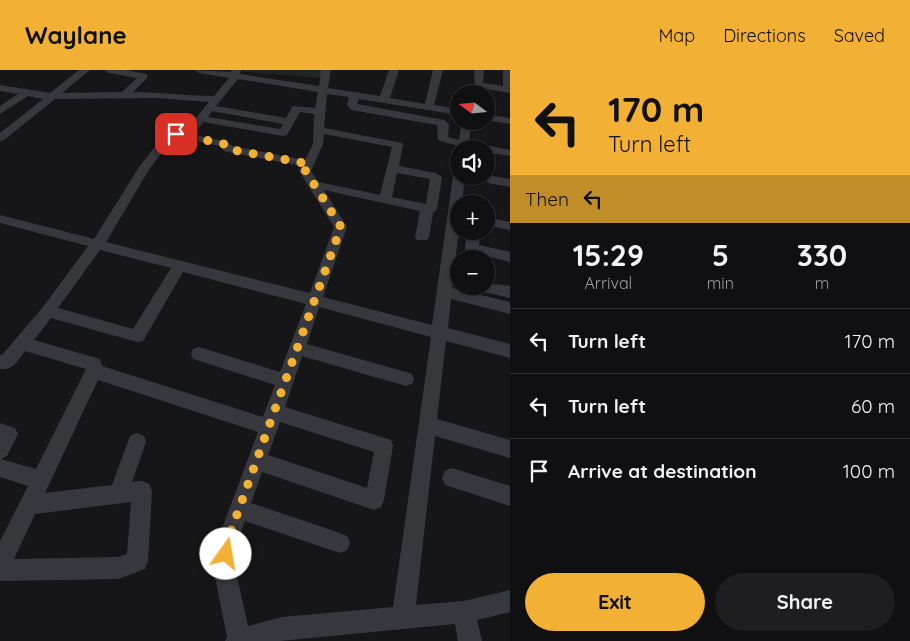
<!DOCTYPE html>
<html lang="en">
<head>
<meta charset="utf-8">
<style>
  :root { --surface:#101012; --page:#1e1e20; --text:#f1f3f6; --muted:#9c9d9f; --line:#303032; --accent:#f2b134 }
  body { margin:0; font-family:Quicksand,sans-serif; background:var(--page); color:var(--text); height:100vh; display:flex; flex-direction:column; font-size:19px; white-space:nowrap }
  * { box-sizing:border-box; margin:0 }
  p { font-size:16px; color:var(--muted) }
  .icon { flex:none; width:28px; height:28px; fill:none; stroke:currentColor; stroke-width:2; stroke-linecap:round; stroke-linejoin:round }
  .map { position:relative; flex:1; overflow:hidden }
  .side { display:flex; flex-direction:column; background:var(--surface); width:400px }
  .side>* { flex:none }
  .banner { background:#f2b134; color:#111; overflow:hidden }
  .needle { width:32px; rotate:286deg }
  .tools { position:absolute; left:450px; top:15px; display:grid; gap:10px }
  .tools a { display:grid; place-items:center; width:45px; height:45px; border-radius:50%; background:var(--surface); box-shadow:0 1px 4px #0004,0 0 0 1px var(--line); font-size:25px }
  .pin { position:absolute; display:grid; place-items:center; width:42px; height:42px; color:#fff; margin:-21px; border-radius:10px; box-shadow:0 2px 8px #0006 }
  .me { position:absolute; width:55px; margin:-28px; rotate:13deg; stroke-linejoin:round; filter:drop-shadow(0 0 4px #0008) }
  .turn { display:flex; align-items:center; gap:18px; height:105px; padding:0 15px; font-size:22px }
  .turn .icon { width:65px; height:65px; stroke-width:2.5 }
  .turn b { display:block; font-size:35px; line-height:42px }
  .then { display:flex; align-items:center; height:48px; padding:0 15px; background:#0003; gap:10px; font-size:19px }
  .eta { display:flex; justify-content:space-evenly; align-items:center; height:85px; text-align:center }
  .eta b { font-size:30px; font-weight:800; line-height:35px }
  .button { display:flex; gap:10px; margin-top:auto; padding:10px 15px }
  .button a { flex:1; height:58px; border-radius:30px; background:var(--accent); color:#111; font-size:20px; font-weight:800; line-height:58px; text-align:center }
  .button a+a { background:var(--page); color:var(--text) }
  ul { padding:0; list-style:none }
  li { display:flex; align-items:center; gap:15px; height:65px; padding:0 15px; border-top:1px solid var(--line) }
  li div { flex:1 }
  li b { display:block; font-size:19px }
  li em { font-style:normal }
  header { display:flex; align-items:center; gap:30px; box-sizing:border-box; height:70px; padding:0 25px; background:var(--accent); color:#111 }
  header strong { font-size:24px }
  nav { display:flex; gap:28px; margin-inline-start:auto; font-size:18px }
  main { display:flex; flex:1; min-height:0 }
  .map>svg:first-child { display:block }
  .green { fill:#1e261f }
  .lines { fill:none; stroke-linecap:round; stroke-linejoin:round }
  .minor { fill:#37383d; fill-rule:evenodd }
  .route { stroke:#f2b134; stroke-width:9; stroke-dasharray:0 16.2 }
</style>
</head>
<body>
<header>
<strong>Waylane</strong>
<nav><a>Map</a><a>Directions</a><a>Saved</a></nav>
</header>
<main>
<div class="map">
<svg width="510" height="571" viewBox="0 0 510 571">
  <rect width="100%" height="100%" fill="#161618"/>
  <path class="green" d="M238 0H322V8L237 1Z"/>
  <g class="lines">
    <path class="minor" d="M79 0H90L62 23 122 22 137 8 109 3 104 0H125L147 4V8L133 22C160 22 187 26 214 26L229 8 199 3 194 0 231 2V0H241L240 4 319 16 321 0H331L328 18 380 26 389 0H399L390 28 425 34 433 0H443L434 35 459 39V45L359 29 357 34 444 50 449 54 448 67 459 70 462 51H472L469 72 510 80V86L486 82V79H459V81L458 76 438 70 437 55 351 40 347 35 349 27 327 24 324 58 402 73 403 75 399 96 436 103 442 107 437 139 433 143 429 167 427 170H417L415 167 420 141 324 120 347 157 323 227 432 255 453 106 459 103V106H465L462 134H459V160L452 218 510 232V244L451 229 448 258 510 274V288L446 271 437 349 510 370V388L435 366 416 535 464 531 510 520V542L477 550 482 571H458L455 554 280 571H225L227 567 213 497 217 472 258 362 98 310 45 423 112 415 130 366 137 363 144 366 146 372 132 412 142 411 149 414 152 421 148 491 145 499 118 509 0 511V471L28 416 0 407V353L15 358 18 364 7 386 1 389 36 399 86 299 25 281C18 290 13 301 0 299V285H2L43 237 88 176 0 153V145L94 169 139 97 164 65 192 53 209 32 157 28 55 29 4 70 0 71V63L43 29 28 26 0 44V36L18 24 0 21V15L50 23ZM238 9 318 22 315 38 293 36 286 48 216 36ZM212 41 283 54 280 59 208 47ZM300 42 314 44 313 74 305 90 232 76 228 72 186 63 200 57 203 52 283 66 287 65ZM324 64 392 77 380 125 318 112 311 101 323 74ZM176 67 220 76 224 81 228 82 302 96 299 101 334 157 310 223 106 172 150 98 172 69ZM397 103 430 109 426 134 392 127ZM100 180 171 198 133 259 58 238ZM183 202 306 234 280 302 199 277 193 279 191 284 193 289 275 315 263 347 102 296 100 289 34 270 51 248 137 272 143 271ZM319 237 431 267 393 537 282 547 248 556 235 497 237 472 245 451 340 483 347 480 350 473 347 466 340 463 251 433 262 402 374 440 381 437 384 430 393 376 391 370 285 337 302 286 406 316 412 314 414 309 412 304 406 302 307 274ZM280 352 374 382 367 418 268 385ZM131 432 127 484 118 487 14 489 35 444Z
      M474 0H484L483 13 503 16V0H510V23L475 17Z
      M486 44 510 48V54L486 50Z
      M492 106 510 109V117L488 113 486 110 488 107Z
      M486 147 510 152V160L486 155Z
      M467 161H481L479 175 510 182V192L467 181 465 178Z
      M486 213 510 216V228L484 222 482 218 486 216Z
      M452 398 510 416V436L445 415 442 408 445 401Z"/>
  </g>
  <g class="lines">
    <path class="route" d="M176 64 224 74 228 79 309 94 305 100 341 157 227 472 226 484"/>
  </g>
</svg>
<div class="tools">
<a><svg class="needle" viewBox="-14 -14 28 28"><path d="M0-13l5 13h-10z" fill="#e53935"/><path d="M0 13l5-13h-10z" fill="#9c9d9f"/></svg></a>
<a><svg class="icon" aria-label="sound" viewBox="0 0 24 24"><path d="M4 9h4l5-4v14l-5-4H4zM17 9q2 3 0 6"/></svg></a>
<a>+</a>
<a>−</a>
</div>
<div class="pin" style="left:176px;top:64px;background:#d93025"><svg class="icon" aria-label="arrive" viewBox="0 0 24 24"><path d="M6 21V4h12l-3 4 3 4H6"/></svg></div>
<svg class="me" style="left:226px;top:484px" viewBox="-20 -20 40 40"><circle r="19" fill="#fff"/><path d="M0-13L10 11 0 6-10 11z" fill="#f2b134"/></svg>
</div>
<section class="side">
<div class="banner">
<div class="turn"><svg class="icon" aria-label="left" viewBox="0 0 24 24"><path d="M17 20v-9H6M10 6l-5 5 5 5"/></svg><div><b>170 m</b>Turn left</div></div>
<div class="then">Then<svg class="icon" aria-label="left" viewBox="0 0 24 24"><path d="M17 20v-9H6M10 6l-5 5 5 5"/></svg></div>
</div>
<div class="eta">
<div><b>15:29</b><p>Arrival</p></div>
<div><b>5</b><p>min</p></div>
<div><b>330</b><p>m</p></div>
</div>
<ul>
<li><svg class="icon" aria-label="left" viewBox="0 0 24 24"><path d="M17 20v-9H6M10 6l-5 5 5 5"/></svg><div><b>Turn left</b></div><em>170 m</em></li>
<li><svg class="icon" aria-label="left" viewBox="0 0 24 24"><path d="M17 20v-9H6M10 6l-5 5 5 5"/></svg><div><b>Turn left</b></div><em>60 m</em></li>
<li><svg class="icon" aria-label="arrive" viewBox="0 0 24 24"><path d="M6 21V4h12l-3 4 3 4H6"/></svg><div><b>Arrive at destination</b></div><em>100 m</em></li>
</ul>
<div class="button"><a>Exit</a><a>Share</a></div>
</section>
</main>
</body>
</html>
